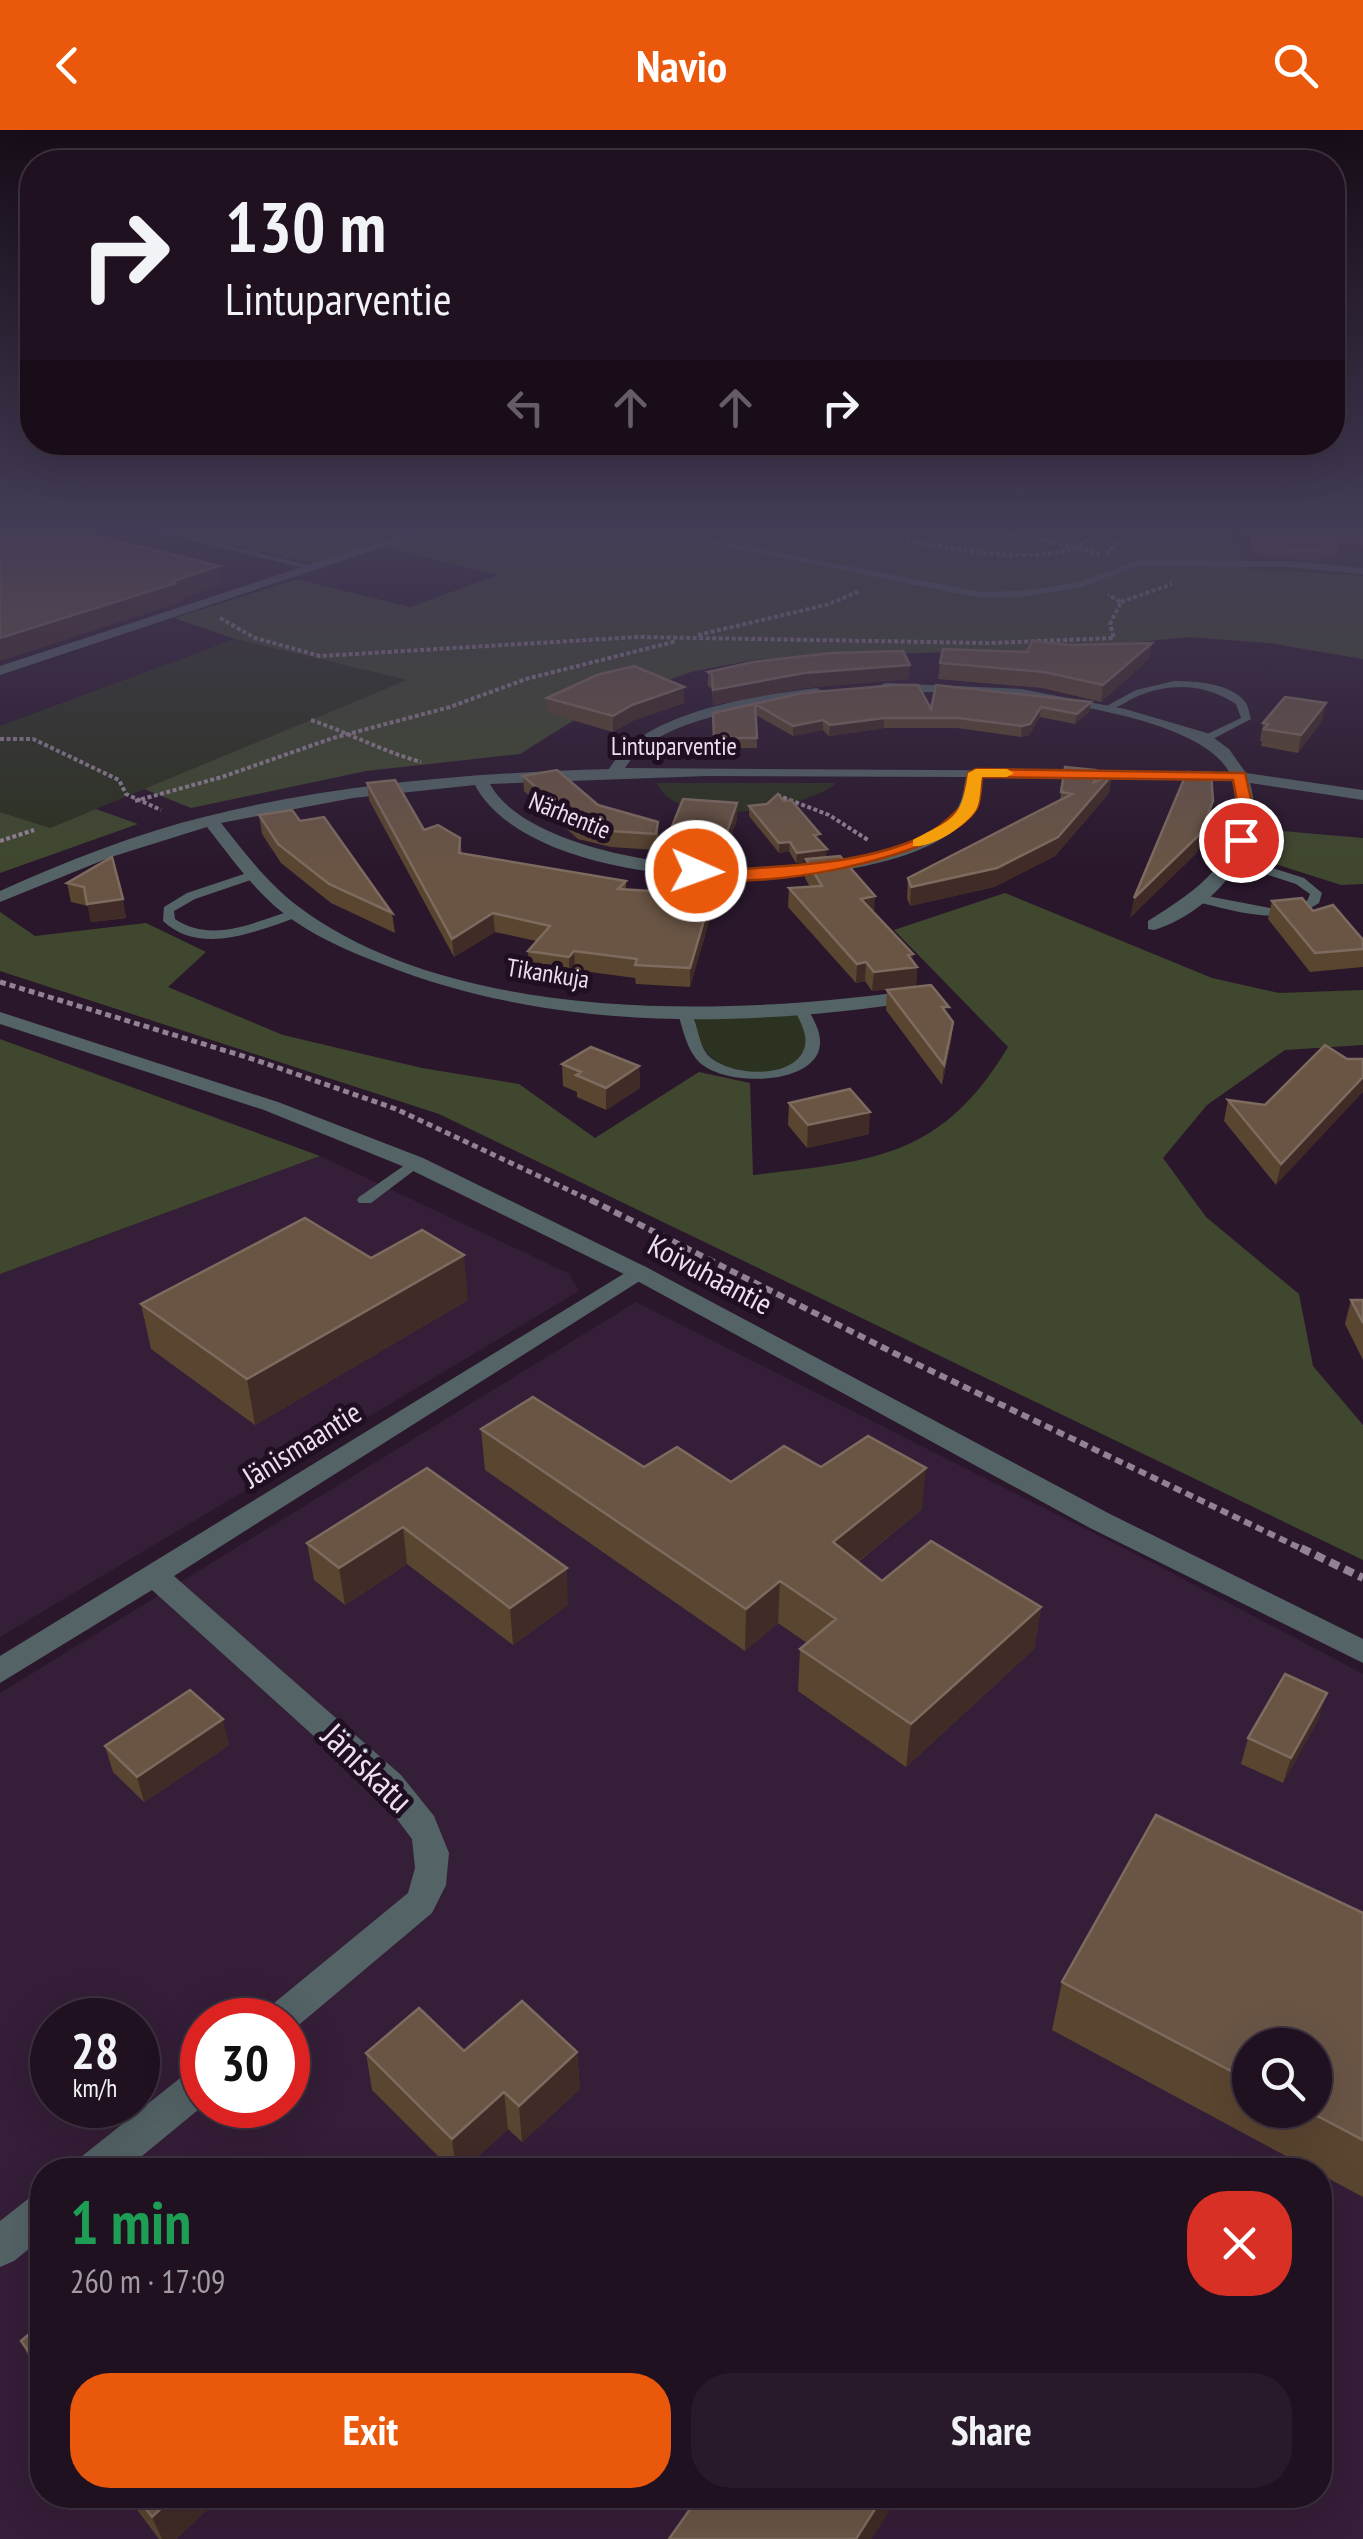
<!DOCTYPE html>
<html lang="en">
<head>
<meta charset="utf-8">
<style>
  :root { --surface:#201121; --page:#281a2a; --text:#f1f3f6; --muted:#a29da5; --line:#3d313f; --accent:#ea580c }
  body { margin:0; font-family:"PT Sans Narrow",sans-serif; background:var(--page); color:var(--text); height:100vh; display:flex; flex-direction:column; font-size:38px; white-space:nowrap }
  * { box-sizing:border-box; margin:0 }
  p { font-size:32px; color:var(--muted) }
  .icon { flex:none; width:55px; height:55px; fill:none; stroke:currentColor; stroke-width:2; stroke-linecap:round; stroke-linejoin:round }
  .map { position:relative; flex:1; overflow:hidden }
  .side { position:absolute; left:30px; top:2028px; width:1302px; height:350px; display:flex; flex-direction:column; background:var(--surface); border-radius:40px; box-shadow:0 10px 40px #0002,0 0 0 2px var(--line) }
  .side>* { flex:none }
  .guide { position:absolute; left:20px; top:20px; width:1325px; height:305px; border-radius:40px; box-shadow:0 10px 40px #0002,0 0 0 2px var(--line); background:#201121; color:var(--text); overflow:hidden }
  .buttons { position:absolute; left:1232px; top:1898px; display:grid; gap:20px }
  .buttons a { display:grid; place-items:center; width:100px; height:100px; border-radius:50%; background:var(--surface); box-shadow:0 10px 40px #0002,0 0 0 2px var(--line); font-size:50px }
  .speed { position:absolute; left:30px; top:1868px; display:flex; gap:20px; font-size:50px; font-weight:700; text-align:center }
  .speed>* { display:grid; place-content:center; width:130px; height:130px; border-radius:50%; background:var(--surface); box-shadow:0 10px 40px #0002,0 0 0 2px var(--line); line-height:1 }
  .speed small { font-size:25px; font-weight:400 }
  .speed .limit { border:15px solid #d22; background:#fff; color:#111 }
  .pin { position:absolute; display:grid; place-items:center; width:85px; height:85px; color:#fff; margin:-42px; border:5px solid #fff; border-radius:50%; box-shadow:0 2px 10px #0007 }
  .me { position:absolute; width:110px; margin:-55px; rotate:92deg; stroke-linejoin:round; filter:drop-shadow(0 0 8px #0008) }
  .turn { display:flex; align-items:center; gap:35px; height:210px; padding:0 40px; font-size:45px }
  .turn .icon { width:130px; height:130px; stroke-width:2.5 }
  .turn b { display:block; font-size:70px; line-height:85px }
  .lanes { display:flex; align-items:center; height:95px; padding:0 40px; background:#0003; justify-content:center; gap:50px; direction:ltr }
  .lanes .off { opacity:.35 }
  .round { display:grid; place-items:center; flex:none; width:105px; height:105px; border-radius:40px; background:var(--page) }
  .summary { display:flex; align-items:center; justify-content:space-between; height:170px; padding:0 40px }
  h1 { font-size:60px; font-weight:800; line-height:75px; color:#1e9e55 }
  .button { display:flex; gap:20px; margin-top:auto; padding:20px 40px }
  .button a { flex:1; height:115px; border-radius:40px; background:var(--accent); color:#fff; font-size:40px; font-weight:800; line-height:115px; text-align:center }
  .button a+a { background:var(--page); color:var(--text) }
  header { display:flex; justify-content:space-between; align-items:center; height:130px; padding:0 40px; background:var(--accent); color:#fff; font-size:45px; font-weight:800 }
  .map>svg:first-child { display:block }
  .built { fill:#351e38; fill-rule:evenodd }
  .green { fill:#2c3220 }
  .forest { fill:#3f482e }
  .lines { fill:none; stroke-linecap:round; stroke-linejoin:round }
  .path-far3 { stroke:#928294; stroke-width:4; stroke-dasharray:4 2.5; stroke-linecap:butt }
  .path-far2 { stroke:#928294; stroke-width:5; stroke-dasharray:6 4; stroke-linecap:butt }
  .path-far1 { stroke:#928294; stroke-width:6; stroke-dasharray:8 5; stroke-linecap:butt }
  .path { stroke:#928294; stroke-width:8; stroke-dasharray:10 6; stroke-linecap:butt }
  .service { fill:#546366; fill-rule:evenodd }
  .minor { fill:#546366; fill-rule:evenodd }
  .tertiary { fill:#546366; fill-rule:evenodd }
  .wall { fill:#5a4530; fill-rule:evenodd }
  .shaded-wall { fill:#402b26 }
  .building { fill:#6a5545; stroke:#7e6b5f; stroke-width:2.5 }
  .route { fill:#ea580c; stroke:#983908; stroke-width:2.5 }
  .slow { fill:#f59e0b }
  .labels { text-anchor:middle; stroke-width:10; stroke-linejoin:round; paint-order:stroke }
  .far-street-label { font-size:25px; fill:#ecdfee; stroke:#200e22 }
  .street-label { font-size:30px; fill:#ecdfee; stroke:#200e22 }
  .near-street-label { font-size:35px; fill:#ecdfee; stroke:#200e22 }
</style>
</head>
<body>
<header><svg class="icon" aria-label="back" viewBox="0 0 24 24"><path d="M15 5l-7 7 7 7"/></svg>Navio<svg class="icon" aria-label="search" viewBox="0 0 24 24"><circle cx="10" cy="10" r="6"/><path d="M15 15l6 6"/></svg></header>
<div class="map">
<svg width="1363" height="2409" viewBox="0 0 1363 2409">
  <rect width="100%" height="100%" fill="#2a172c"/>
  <path class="built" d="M320 1026 568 1143 579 1161 0 1507V1144Z
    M636 1172 1155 1434 1363 1544V2409H0V1563ZM52 1890H138V1975H52ZM202 1890H288V1975H202ZM1250 1915H1315V1980H1250ZM42 2040H1320V2365H42Z"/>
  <path class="green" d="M1232 400H1363V446L1244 438Z
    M235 509 408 550 50 698 0 682V596Z
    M657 653H836C806 680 676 702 657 653Z
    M694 885H799L810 914C806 919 801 930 796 934 759 963 689 934 694 885Z"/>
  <path class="forest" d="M167 400H404L395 408 313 434Z
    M422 400H1232L1244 438 1363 446V529L1269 513 1189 507 1118 514 1062 530 945 522 754 530 691 542 595 577 520 624 366 641 191 678 144 659 407 550 235 509 174 488 297 449 410 477 498 445 383 417Z
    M96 679 138 694 0 743V682L50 698Z
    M1271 700 1363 708V754L1341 755 1260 729Z
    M1005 763 1212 848 1279 863 1363 860V915L1285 920 1207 975 1163 1028 1206 1087 1299 1164 1313 1236 1363 1295V1430L439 984 0 841V782L35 806 146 793 206 822 168 857 283 905 422 938 519 954 595 1008 699 942 750 953 753 1045C872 1031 941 1029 1008 917L894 800Z
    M0 909 320 1026 0 1144Z"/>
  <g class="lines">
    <path class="path-far3" d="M855 400C910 410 1029 441 1080 415 1086 412 1092 405 1098 400
      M969 400 1030 407 1100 424
      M1106 424 1125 406V400
      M1121 472 1172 454
      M220 488 255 508 320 526 638 507 990 513 1114 508 1110 494 1121 472 1108 465
      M698 505 826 475 860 461
      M311 590C349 603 382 621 421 632
      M0 609H33L119 650 126 664 161 680
      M777 665 829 685 868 710
      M135 671 222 647 333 608 450 577 526 549 677 511
      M0 711 34 700"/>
    <path class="path-far2" d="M0 852 256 930 396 979 596 1073"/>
    <path class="path-far1" d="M591 1070 896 1224 1306 1421"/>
    <path class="path" d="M1301 1418 1363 1448"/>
    <path class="service" d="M152 400H166L315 437 311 440Z
      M645 400H661L981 462 1021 461 1077 453 1139 430 1288 431 1363 438V444L1288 437 1140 436 1079 458 1021 467 981 468Z
      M1174 551C1195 551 1232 553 1246 573 1249 577 1249 584 1251 589L1209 611H1201V607L1241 588 1236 574C1205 554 1172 552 1138 566 1126 571 1114 582 1103 578L1136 560Z
      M1235 726 1304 748 1322 763 1319 773C1283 798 1232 780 1193 771L1191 768 1197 764 1270 778 1307 771 1310 764 1296 754 1231 733V727Z
      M253 741 257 742V748L195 769 174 781 175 789C213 815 258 790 297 779L303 783 301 786C259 800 201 827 163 791L164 777 187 763Z
      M684 877C699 885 696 911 707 924 725 945 784 950 801 925 811 910 802 895 795 881L802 877C810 881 812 886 816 895 843 955 729 961 699 932 686 919 683 898 677 881Z
      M415 1028 423 1033 420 1036 371 1073H359L357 1070 359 1067Z"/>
    <path class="minor" d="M403 400H416L405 410 0 545V536L397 406Z
      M887 553 1021 559 1125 579 1207 603 1229 619 1246 643 1363 660V670L1250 653C1269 716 1213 782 1154 800L1148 799V791C1199 759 1255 722 1233 651L982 647C975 674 966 694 941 709 844 768 534 767 475 655L353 668 221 693C245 723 268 754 299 777 457 895 735 887 921 859L931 865 921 871C743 898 553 902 382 834 348 821 311 805 282 782 252 758 230 726 207 697L111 727 0 772V761C67 731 137 703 208 686 339 653 475 643 609 639 644 581 754 566 817 558L824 562 822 565C766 577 657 585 625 638L1229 642C1198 584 1023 566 960 562 934 561 907 564 882 560V554ZM707 646 966 647C964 656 963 669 958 677 902 771 542 752 490 654Z
      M638 1135 646 1137 650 1142 646 1147 174 1446 401 1645 434 1686 449 1723 446 1755 432 1783 288 1904V1890H263L268 1878 408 1763 415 1738 412 1709 377 1663 152 1460 0 1553V1526Z
      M202 1936 204 1975 125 2040H75L81 2027 189 1941Z
      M42 2063V2108L14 2131 0 2137V2091L28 2069Z"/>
    <path class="tertiary" d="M0 882 278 972 423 1028 646 1137 1110 1384 1363 1509V1533L1090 1398 630 1147 407 1038 264 980 0 894Z"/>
  </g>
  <path class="wall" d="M1241 400H1363V418L1335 413 1337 422 1336 430 1253 426 1248 405H1242Z
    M1149 529 1101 572 1042 558 938 549 940 533Z
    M708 542 909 549 804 558 713 575 712 559 708 556Z
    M803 563 931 579 1091 572 1089 582 1075 594 1040 587 1029 605 1021 607 957 598H884L829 606 823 600 793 606 756 585 757 618H714L713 583Z
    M547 568 684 573 632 591 613 602 548 583Z
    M1322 591 1298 623 1261 616 1262 611H1260L1263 593Z
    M1065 637 1094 652 1112 645 1109 663 1055 726 994 757 910 776 907 768 908 748 1060 670Z
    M523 646 598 675 658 692V708L656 720 611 717 578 709 524 661Z
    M367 653 424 700 460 708 462 724 626 751V760L674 770 712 763V781L690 857 636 854 635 848 575 840 569 846 529 839 528 821 536 811 495 802 454 827 369 670Z
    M749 676 820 712 826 727 917 837 916 856 872 861 865 851 856 853 788 777 789 758 810 757 805 748 806 732 796 733 789 721 779 723 749 686Z
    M259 685 300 691 392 783 395 803 331 773 281 733 262 704Z
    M737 689 725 724 669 721V704Z
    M112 727 126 788 91 792 88 776 71 772 67 753Z
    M1272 771 1313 781 1363 810V837L1310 842 1268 789Z
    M887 860 948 885 953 892 951 912 942 955 886 880Z
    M1325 915 1276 1055 1224 991 1228 970 1265 975Z
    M562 934 639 936 640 958 606 980 577 967V962L563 956Z
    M789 973 869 1004 807 1018 788 995Z
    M371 1128 468 1170 255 1295 151 1219 141 1174Z
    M1351 1170H1363V1230L1345 1194Z
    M481 1299 644 1337 731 1352 821 1337 922 1379 858 1432 882 1451 1041 1477 1034 1519 906 1637 798 1561 800 1519 807 1513 778 1493 745 1521 485 1340Z
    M427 1338 568 1475 513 1515 407 1434 345 1475 314 1450 307 1413Z
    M1319 1588 1283 1653 1241 1634 1248 1608Z
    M229 1615 144 1672 113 1642 105 1616Z
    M1363 1783V2067L1320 2044V2040H1312L1052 1900 1062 1852ZM1250 1915 1315 1980H1250Z
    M464 1921 577 1922 580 1959 522 2012 508 1999 463 2040H452L372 1960 366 1923Z
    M42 2193V2253L37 2245 21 2211Z
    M126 2365H223L176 2409H159Z"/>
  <path class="shaded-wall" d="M219 436 222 455 179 470V473L0 531V508Z
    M1152 513 1149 529 1101 572 1103 555Z
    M910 535 909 549 804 558 713 575V560L804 543Z
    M684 557V573L632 591 613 602V586L632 575Z
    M1091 572 1089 582 1075 594 1077 584Z
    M1326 573 1322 591 1298 623 1301 605Z
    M1041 577 1040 587 1029 605 1021 607 1022 596Z
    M884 588V598L829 606 830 595Z
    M823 590V600L793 606V596Z
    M1112 645 1109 663 1055 726 994 757 910 776 911 757Z
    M1213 671 1209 690 1197 723 1130 788 1134 768Z
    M737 673V689L725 724V708Z
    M790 712 789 721 779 723V713Z
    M827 719 826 729H806V732L796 733 797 723Z
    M712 763V781L690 857V838Z
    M875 766 874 785 861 769Z
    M123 769 126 788 91 792 87 774Z
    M493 783 495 802 454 827 452 809Z
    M574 821 575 840 569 846V827Z
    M913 824 912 837H917L916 856 872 861 874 842 908 825Z
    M866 832 865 851 856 853 857 834Z
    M953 892 951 912 942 955 944 935Z
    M639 936 640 958 606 980V958Z
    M1363 947V962L1276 1055 1281 1034Z
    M870 982 869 1004 807 1018 808 995Z
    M464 1125 468 1170 255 1295 247 1249Z
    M926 1338 922 1379 830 1454 833 1412Z
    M403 1397 407 1434 345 1475 339 1438Z
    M567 1438 568 1475 513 1515 510 1478Z
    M780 1451 778 1493 745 1521 746 1479Z
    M1041 1477 1034 1519 906 1637 911 1594Z
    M1327 1563 1319 1588 1283 1653 1291 1628Z
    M223 1589 229 1615 144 1672 137 1647Z
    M577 1922 580 1959 522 2012 519 1976Z
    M504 1962 508 1999 463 2040H456L452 2009Z
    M176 2365H223L176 2409H162L152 2387Z
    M884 2365H899L872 2409H856Z"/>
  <path class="building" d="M12 400H73L219 436 170 452 176 453 0 508V403Z
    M1250 400H1363V411L1332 405 1337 422 1254 419Z
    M1032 511 1071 515 1152 513 1103 555 1044 542 940 533 943 519 1027 522Z
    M903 521 910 535 804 543 713 560 712 544 708 542 753 532 831 523Z
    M634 536 684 557 632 575 613 586 547 568 597 545Z
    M897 555H918L931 579 936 555 1091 572 1077 584 1041 577 1030 594 1022 596 958 588H884L830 595 823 590 793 596 755 574 757 608H714L713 583 803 563Z
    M1285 567 1326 573 1301 605 1264 599 1268 594 1263 593Z
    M1065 637 1096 640 1094 652 1112 645 1058 707 997 738 911 757 908 748 1072 664 1061 662Z
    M557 640 598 675 658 692 656 704 611 701 578 693 523 646Z
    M1187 642 1211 643 1213 671 1200 704 1134 768Z
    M395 650 424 700 438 695 460 708 459 723 626 751 618 759 652 761 674 770 680 762 712 763 690 838 635 835 637 829 574 821 569 827 528 821 550 796 493 783 452 809 367 653Z
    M778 664 784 671 791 670 820 704 814 705 827 719 797 723 790 712 779 713 749 676 767 674Z
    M683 669 737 673 725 708 669 704Z
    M292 680 300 691 324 687 392 783 329 754 278 714 259 685Z
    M840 726 875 766 861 769 913 824 908 825 917 837 874 842 866 832 857 834 789 758 822 756 806 729Z
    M112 727 123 769 87 774 84 757 67 753Z
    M1302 768 1313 781 1333 775 1363 810V819L1315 823 1272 771Z
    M931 855 949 877H942L953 892 944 935 887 860Z
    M1325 915 1347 929H1363V947L1281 1034 1228 970 1265 975Z
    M591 917 639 936 606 958 576 945 581 942 562 934Z
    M850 959 870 982 808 995 789 973Z
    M305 1088 371 1128 422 1100 464 1125 247 1249 141 1174Z
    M1351 1170H1363V1193Z
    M533 1267 644 1337 677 1317 731 1352 784 1316 821 1337 868 1306 926 1338 833 1412 882 1451 931 1411 1041 1477 911 1594 800 1519 836 1489 780 1451 746 1479 481 1299Z
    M427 1338 567 1438 510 1478 403 1397 339 1438 307 1413Z
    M1285 1544 1327 1563 1291 1628 1248 1608Z
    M190 1560 223 1589 137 1647 105 1616Z
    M1156 1685 1363 1783V2010L1306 1980H1315V1915H1250V1951L1062 1852Z
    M522 1871 577 1922 519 1976 504 1962 452 2009 366 1923 419 1878 464 1921Z
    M42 2193V2240L21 2211Z
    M136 2365H176L152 2387Z
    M700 2365H884L856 2409H669Z"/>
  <linearGradient id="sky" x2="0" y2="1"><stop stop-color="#170d18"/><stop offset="0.54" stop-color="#443c56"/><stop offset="1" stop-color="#443c56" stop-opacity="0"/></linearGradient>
  <rect width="1363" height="737" fill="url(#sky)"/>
  <path class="route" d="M976 639 1245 643 1254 682 1249 710 1241 714 1234 710 1239 682 1233 650 982 647C981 656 981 670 977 678 951 728 728 770 688 741 701 732 725 740 741 739 803 735 870 732 926 705 940 698 952 685 963 675L968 643Z"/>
  <path class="slow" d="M976 639H1007L1014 643 1007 647H982C980 657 981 671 976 680 965 697 932 718 913 716V710C953 688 961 691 968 643Z"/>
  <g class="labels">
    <g class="far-street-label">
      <text x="674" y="625">Lintuparventie</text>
      <text transform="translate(570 685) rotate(22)" y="9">Närhentie</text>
      <text transform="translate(548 843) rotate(9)" y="9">Tikankuja</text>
    </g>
    <g class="street-label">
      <text transform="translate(710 1145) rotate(28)" y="10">Koivuhaantie</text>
      <text transform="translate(302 1315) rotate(-32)" y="10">Jänismaantie</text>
    </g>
    <g class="near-street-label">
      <text transform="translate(367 1638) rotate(44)" y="12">Jäniskatu</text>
    </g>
  </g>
</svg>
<div class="buttons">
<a><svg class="icon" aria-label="search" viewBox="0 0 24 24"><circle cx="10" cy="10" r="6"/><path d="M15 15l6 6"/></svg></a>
</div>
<div class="speed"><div>28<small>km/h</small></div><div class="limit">30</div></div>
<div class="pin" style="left:1241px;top:710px;background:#d93025"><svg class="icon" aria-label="arrive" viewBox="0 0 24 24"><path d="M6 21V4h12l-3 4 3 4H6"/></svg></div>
<svg class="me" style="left:696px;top:741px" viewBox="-20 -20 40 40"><circle r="17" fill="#ea580c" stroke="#fff" stroke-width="3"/><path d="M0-11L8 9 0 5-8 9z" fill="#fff"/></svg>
<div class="guide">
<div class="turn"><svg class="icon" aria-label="right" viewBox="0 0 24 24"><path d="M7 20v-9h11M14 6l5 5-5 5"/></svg><div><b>130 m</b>Lintuparventie</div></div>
<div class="lanes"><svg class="icon off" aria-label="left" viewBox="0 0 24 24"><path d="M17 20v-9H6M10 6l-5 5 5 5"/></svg><svg class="icon off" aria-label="ahead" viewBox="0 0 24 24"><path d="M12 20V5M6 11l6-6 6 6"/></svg><svg class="icon off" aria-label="ahead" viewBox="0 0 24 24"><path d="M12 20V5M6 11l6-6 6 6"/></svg><svg class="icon" aria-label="right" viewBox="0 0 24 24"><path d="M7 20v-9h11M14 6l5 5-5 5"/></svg></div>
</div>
<section class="side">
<div class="summary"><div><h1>1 min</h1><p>260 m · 17:09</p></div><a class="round" style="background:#d93025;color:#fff"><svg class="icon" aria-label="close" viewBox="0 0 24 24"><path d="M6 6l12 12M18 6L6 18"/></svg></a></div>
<div class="button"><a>Exit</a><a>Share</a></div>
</section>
</div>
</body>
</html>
